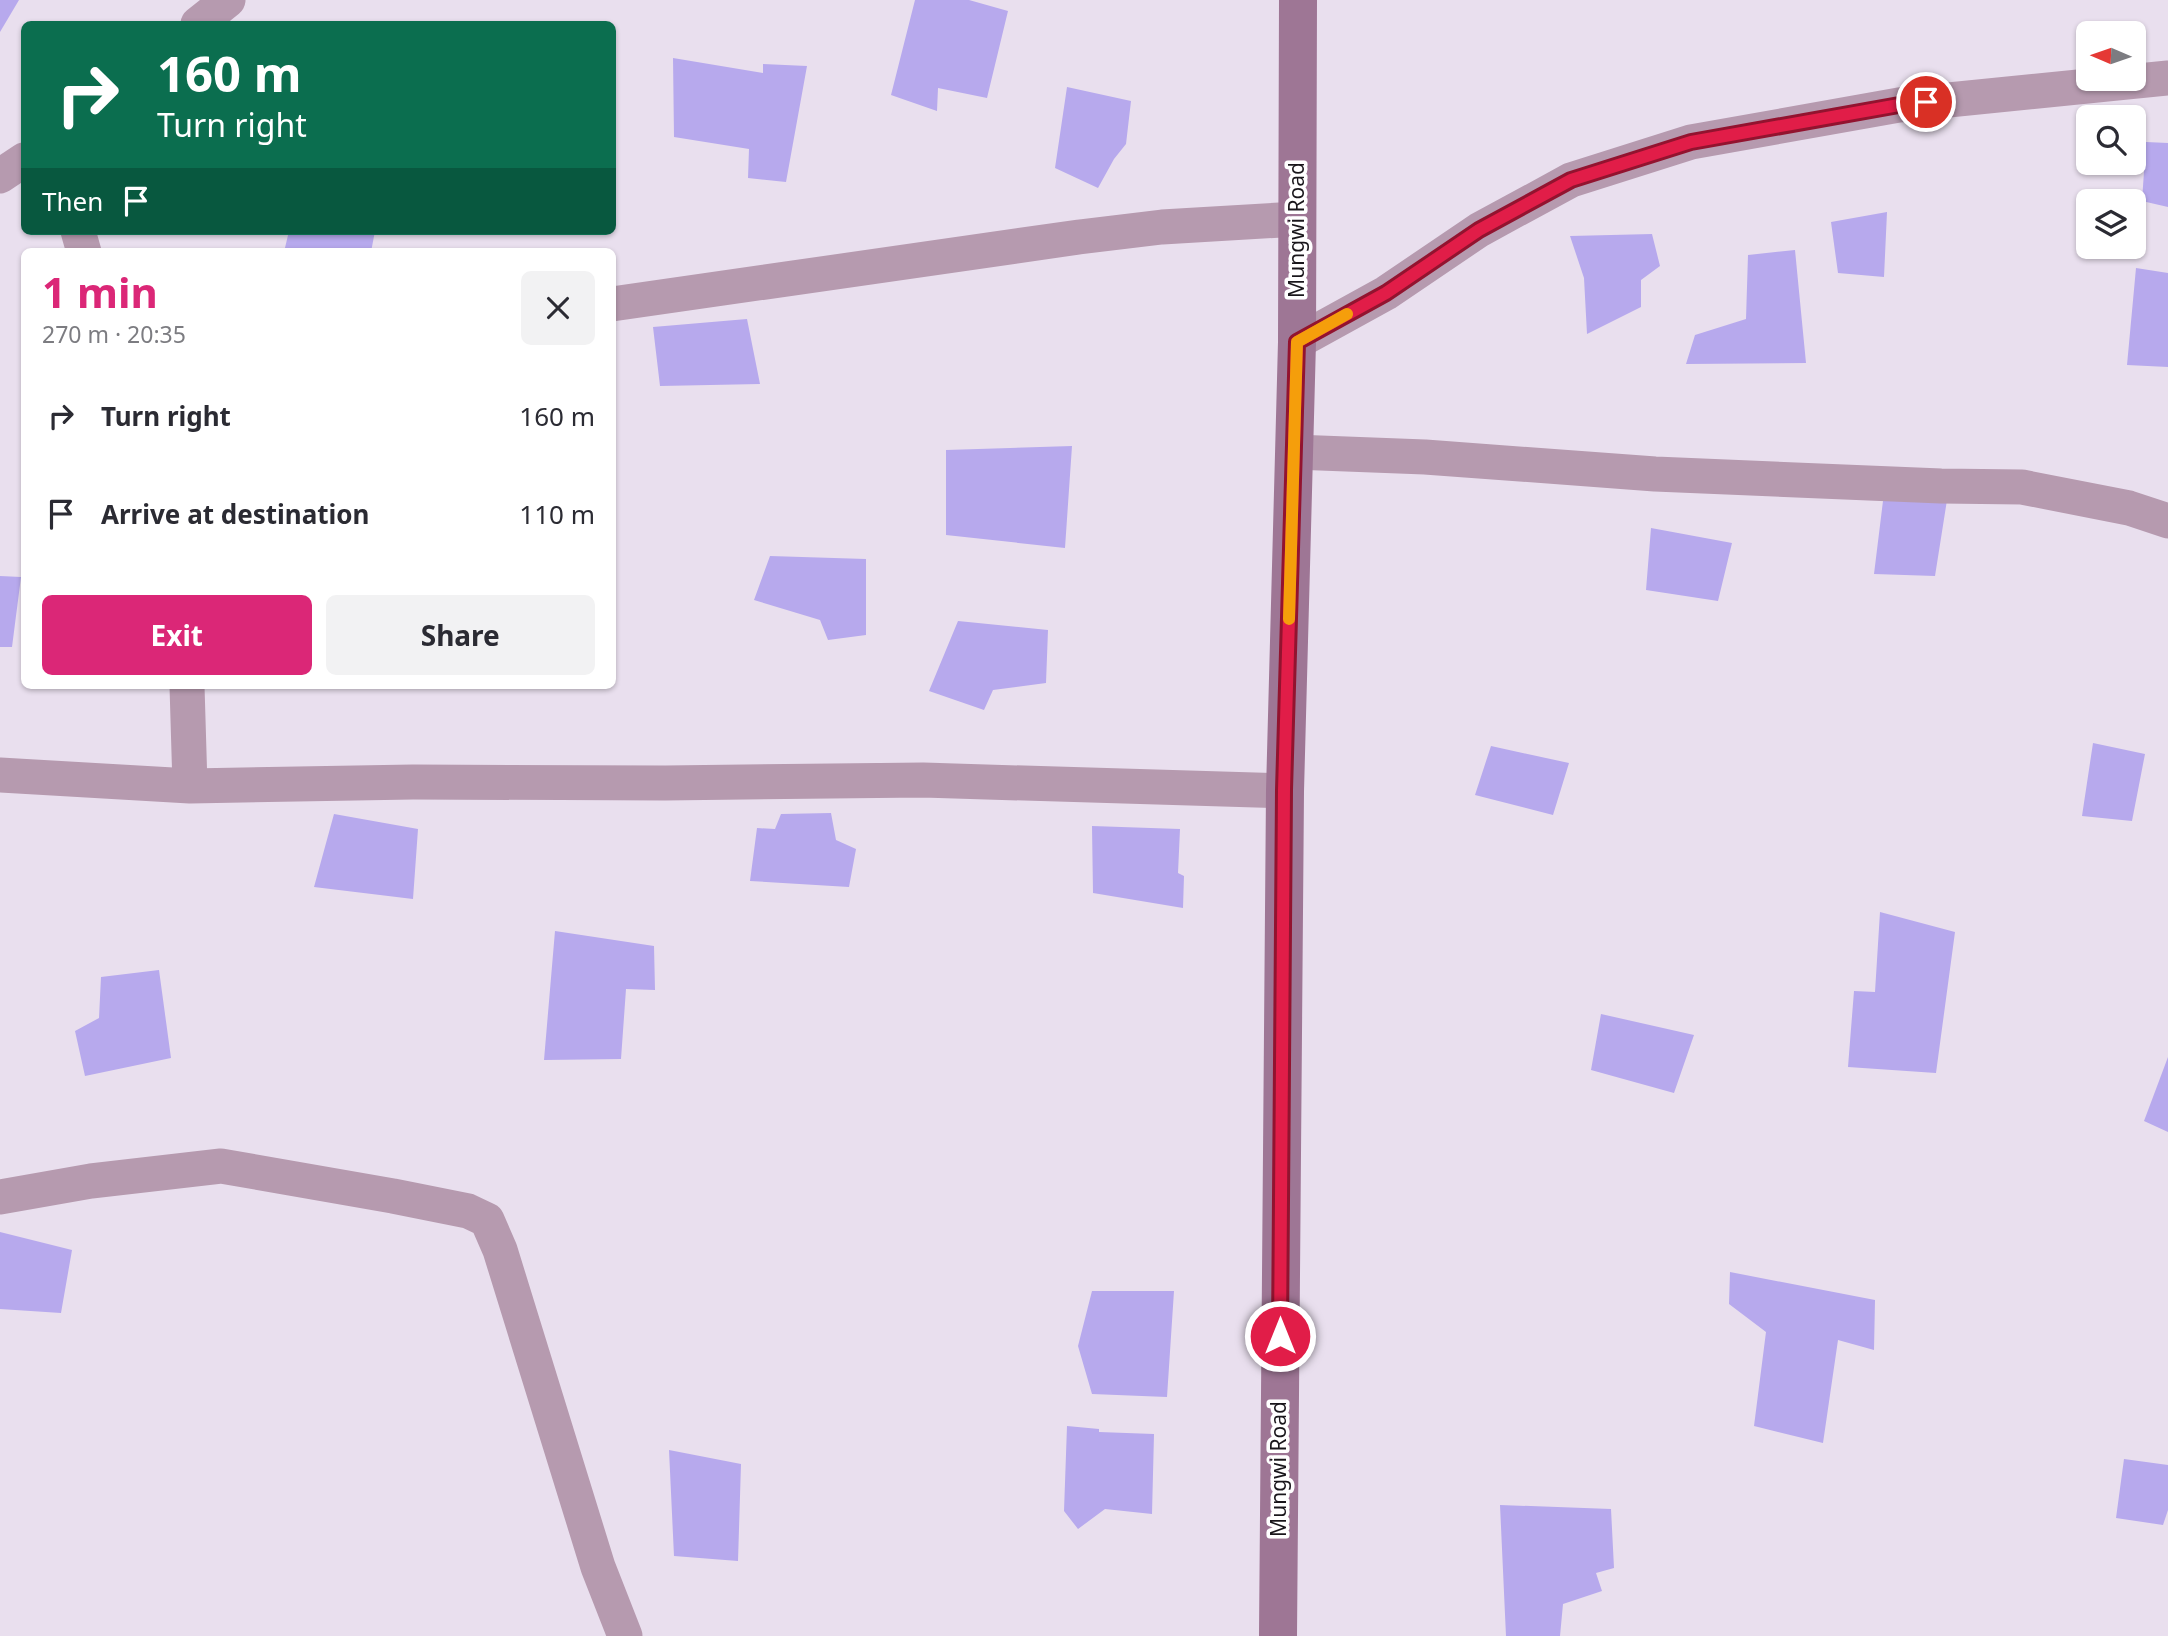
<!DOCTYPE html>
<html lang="en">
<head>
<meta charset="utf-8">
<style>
  :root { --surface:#fff; --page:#f2f2f3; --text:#2b2b33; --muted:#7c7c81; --accent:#db2777 }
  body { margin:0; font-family:"Noto Sans",sans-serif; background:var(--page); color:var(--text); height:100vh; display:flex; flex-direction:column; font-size:26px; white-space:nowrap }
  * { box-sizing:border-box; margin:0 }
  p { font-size:23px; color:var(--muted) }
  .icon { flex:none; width:38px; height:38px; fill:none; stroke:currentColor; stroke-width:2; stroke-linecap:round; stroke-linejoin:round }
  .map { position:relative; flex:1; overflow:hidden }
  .side { position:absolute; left:21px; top:248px; width:595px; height:441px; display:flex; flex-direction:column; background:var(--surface); border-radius:10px; box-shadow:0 2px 5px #0004 }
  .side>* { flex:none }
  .top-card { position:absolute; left:21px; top:21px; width:595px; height:214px; border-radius:10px; box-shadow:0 2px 5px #0004; background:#0b6e4f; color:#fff; overflow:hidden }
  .needle { width:46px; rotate:272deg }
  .controls { position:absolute; left:2076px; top:21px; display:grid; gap:14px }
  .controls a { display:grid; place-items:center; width:70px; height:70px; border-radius:10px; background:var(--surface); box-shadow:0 2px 5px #0004; font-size:35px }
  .pin { position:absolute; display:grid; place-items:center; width:60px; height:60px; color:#fff; margin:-30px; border:4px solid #fff; border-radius:50%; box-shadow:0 2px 7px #0007 }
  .me { position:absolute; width:77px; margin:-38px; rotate:0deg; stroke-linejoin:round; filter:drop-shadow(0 0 5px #0008) }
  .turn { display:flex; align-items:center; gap:24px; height:147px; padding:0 21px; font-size:32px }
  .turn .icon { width:91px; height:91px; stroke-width:2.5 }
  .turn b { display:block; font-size:49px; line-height:60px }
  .then { display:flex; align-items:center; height:66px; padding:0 21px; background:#0003; gap:14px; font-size:26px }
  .round { display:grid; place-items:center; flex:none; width:74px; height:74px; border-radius:10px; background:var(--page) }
  .summary { display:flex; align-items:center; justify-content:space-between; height:119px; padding:0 21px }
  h1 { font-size:42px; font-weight:700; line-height:52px; color:var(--accent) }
  .cta { display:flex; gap:14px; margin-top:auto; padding:14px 21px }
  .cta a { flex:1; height:80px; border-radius:10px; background:var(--accent); color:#fff; font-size:28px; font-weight:700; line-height:80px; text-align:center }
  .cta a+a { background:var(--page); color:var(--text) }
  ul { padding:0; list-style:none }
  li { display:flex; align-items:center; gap:21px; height:98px; padding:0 21px }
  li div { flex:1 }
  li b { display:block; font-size:26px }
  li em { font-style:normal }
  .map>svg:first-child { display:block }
  .building { fill:#b7a9ed }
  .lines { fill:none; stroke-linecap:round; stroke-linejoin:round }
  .minor { stroke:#b69aaf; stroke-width:35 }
  .secondary { stroke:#9e7695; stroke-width:38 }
  .route-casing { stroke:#92132f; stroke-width:18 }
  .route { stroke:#e11d48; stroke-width:12 }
  .slow { stroke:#f59e0b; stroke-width:12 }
  .labels { text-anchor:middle; stroke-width:7; stroke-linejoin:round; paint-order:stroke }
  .street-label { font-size:21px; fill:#19161b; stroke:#fff }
</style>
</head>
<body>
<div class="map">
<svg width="2168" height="1636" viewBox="0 0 2168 1636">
  <rect width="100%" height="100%" fill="#e9dfee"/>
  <path class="building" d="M0 0H19L0 32Z
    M915 0H969L1008 11 987 98 938 88 937 111 891 95Z
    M673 58 763 73V64L807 66 786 182 748 178 749 149 674 137Z
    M1067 87 1131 101 1126 144 1114 159 1098 188 1055 168Z
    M2146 142 2168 143V207L2142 201Z
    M1887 212 1884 277 1838 273 1831 222Z
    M289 231H375L371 252H284Z
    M1652 234 1660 266 1641 280V307L1587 334 1584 278 1570 236Z
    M1795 250 1806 363 1686 364 1695 335 1746 319 1748 255Z
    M2136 268 2168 273V367L2127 365Z
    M747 319 760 384 660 386 653 327Z
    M1072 446 1065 548 946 535V450Z
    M1947 500 1935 576 1874 574 1883 501Z
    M1651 528 1732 543 1718 601 1646 590Z
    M770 556 866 559V635L828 640 820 620 754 600Z
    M0 576 21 577 12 647H0Z
    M958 621 1048 630 1046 683 993 690 984 710 929 691Z
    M2093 743 2145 754 2132 821 2082 816Z
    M1491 746 1569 763 1553 815 1475 795Z
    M831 813 836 840 856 849 849 887 750 881 757 828 775 829 781 814Z
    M334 814 418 829 413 899 314 887Z
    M1092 826 1180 829 1178 873 1184 876 1183 908 1093 893Z
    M1880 912 1955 932 1936 1073 1848 1067 1854 991 1875 992Z
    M555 931 654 946 655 990 626 989 621 1059 544 1060Z
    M159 970 171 1058 85 1076 75 1031 99 1018 101 977Z
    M1601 1014 1694 1035 1674 1093 1591 1070Z
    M2168 1057V1132L2144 1121Z
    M0 1232 72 1250 61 1313 0 1309Z
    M1730 1272 1875 1300 1874 1350 1838 1340 1823 1443 1754 1426 1766 1332 1729 1304Z
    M1092 1291H1174L1167 1397 1092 1394 1078 1346Z
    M1067 1426 1099 1429V1432L1154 1434 1152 1514 1105 1509 1078 1529 1064 1511Z
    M669 1450 741 1464 738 1561 674 1556Z
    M2124 1459 2168 1465V1510L2163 1525 2116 1518Z
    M1500 1505 1611 1509 1614 1568 1596 1573 1602 1591 1563 1604 1560 1636H1506Z"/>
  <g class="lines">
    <path class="minor" d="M198 24 228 0
      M0 176 24 160
      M78 231 84 252
      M612 304 1079 237 1162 227 1298 219
      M1297 342 1386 293 1479 230 1571 180 1691 142 1899 105 2168 78
      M1294 452 1425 457 1655 474 1941 486 2022 487 2129 508 2168 521
      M187 686 190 786
      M0 775 190 786 413 782 665 783 923 780 1285 791
      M0 1197 91 1181 221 1166 393 1196 468 1211 487 1220 500 1250 598 1567 625 1636"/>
    <path class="secondary" d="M1278 1636 1285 791 1297 342 1298 0"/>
  </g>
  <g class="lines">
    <g class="route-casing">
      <path id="route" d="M1280 1336 1284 790 1297 342 1386 293 1479 230 1571 180 1691 142 1899 105 1926 102"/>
    </g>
    <use href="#route" class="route"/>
    <path class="slow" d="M1289 619 1297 342 1347 314"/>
  </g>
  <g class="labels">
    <g class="street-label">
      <text transform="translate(1297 230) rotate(-90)" y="7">Mungwi Road</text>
      <text transform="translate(1279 1469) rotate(-90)" y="7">Mungwi Road</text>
    </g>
  </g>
</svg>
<div class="controls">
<a><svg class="needle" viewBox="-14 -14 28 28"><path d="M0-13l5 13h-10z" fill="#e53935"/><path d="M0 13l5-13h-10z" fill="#7c7c81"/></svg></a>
<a><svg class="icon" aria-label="search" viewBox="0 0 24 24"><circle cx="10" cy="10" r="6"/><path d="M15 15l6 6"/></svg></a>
<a><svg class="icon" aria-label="layers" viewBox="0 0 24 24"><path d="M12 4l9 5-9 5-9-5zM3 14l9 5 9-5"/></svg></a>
</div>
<div class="pin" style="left:1926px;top:102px;background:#d93025"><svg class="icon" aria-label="arrive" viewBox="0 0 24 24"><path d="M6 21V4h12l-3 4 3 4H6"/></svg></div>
<svg class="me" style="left:1280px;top:1336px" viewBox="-20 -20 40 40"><circle r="17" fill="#e11d48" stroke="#fff" stroke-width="3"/><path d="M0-11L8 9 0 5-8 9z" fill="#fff"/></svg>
<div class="top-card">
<div class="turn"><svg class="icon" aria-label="right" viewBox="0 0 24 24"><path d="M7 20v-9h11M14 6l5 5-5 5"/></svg><div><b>160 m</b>Turn right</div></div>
<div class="then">Then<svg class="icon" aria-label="arrive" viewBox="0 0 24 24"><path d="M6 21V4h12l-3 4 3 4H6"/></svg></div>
</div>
<section class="side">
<div class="summary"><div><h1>1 min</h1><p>270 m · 20:35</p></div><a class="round"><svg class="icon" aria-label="close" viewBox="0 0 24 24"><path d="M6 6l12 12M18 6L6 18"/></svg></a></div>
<ul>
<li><svg class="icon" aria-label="right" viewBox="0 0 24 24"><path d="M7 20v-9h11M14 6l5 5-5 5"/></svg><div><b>Turn right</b></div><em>160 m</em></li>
<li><svg class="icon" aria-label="arrive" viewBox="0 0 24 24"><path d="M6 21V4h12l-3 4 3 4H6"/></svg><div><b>Arrive at destination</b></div><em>110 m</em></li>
</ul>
<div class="cta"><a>Exit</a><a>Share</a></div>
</section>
</div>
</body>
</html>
